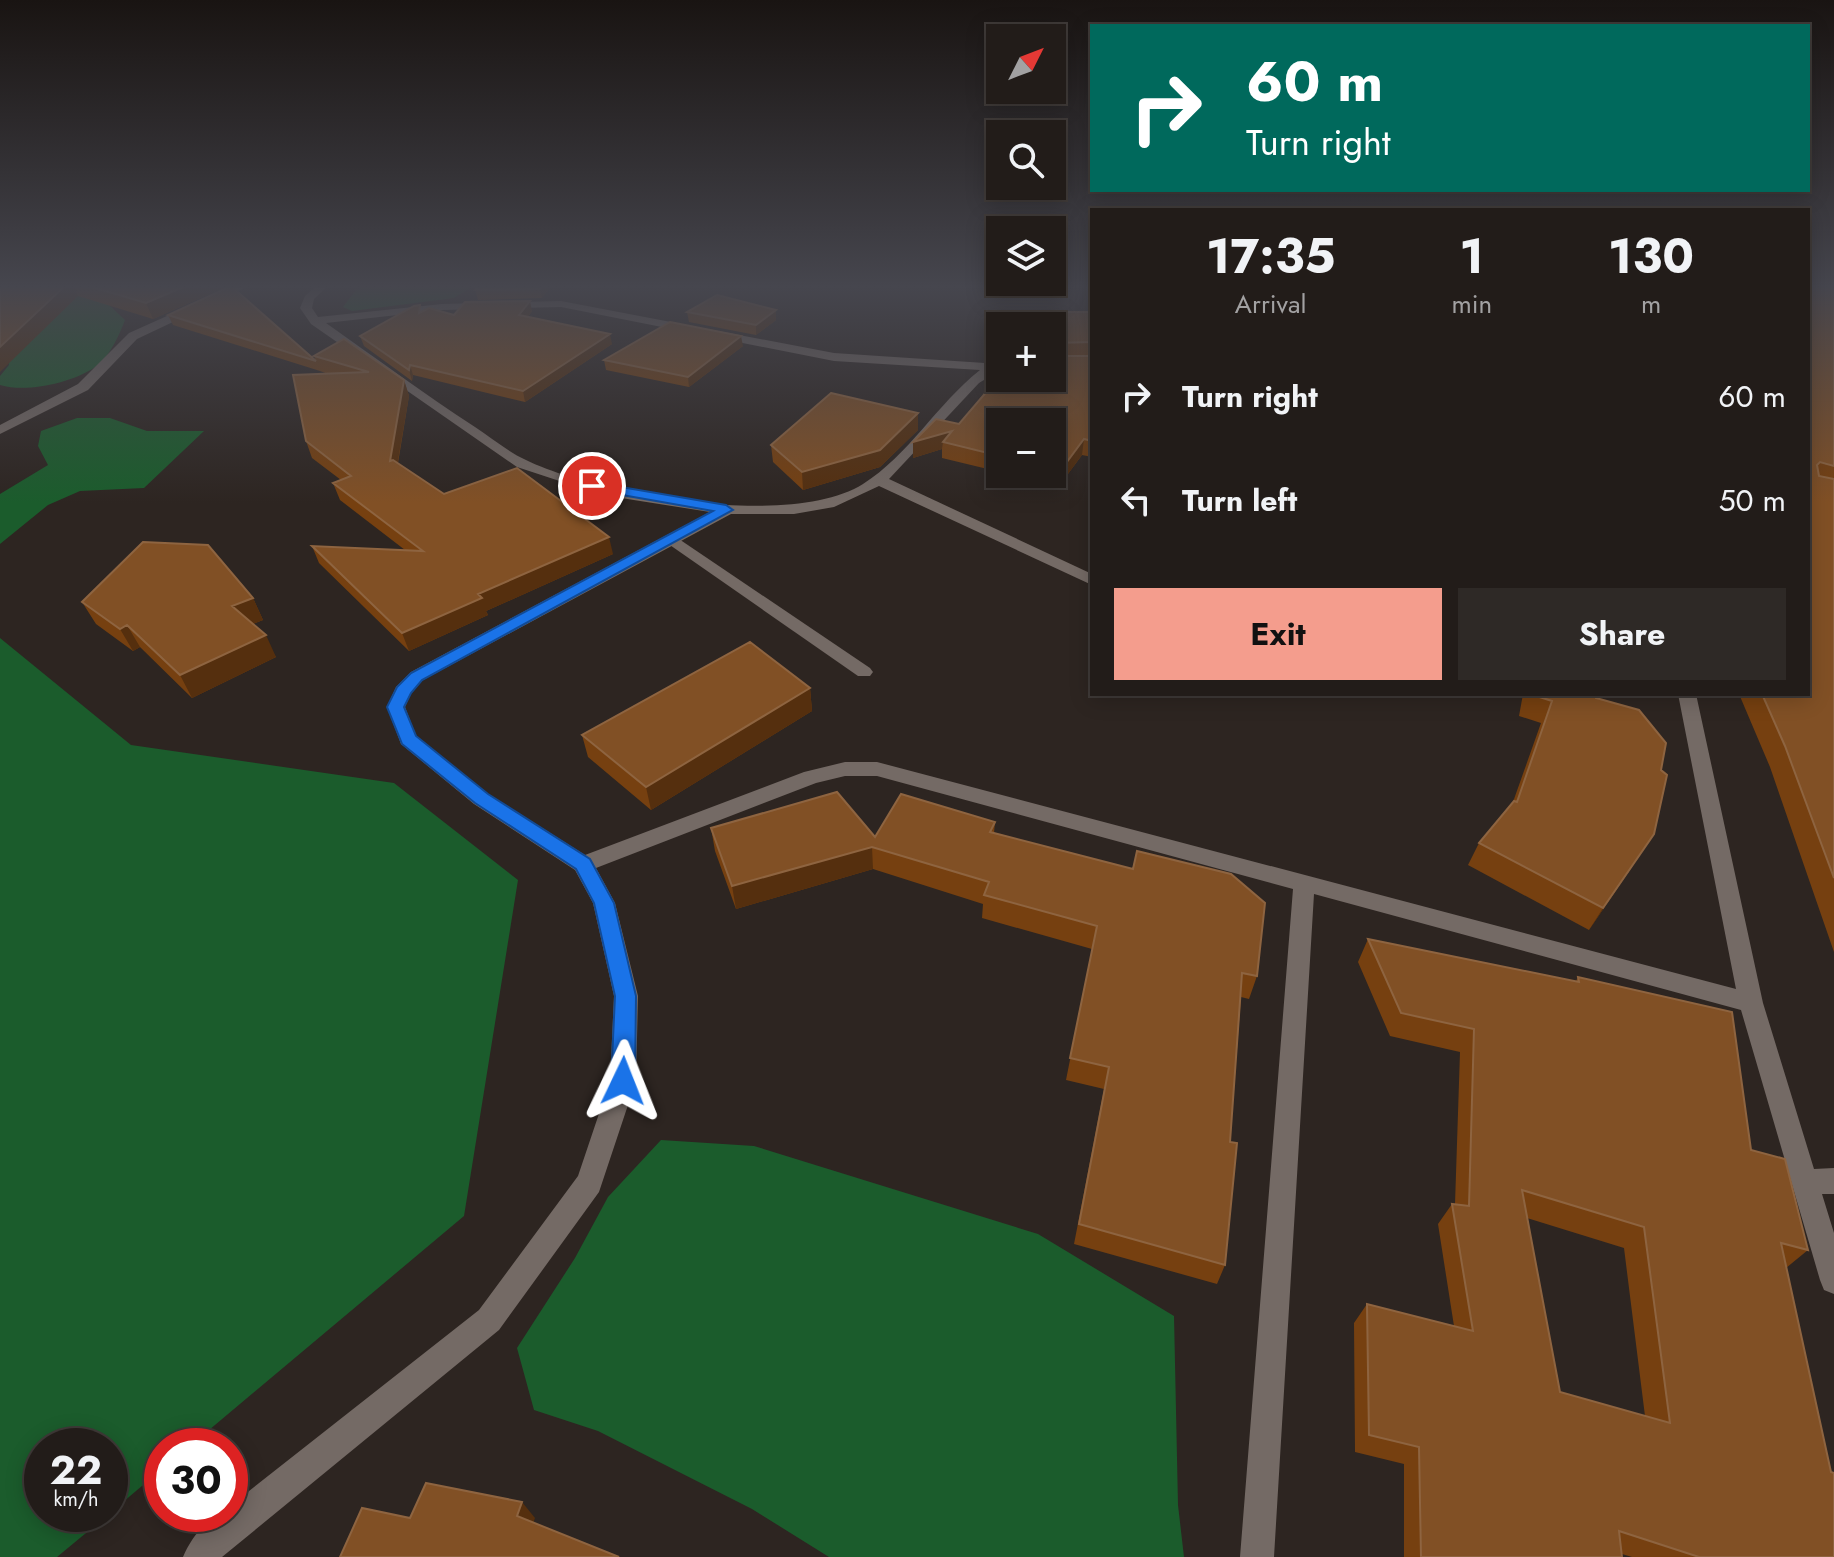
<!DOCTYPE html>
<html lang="en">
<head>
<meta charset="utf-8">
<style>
  :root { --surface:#221c19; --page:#2e2926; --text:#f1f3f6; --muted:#a2a1a2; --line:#3f3a38; --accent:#f49d8d }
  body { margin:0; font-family:Jost,sans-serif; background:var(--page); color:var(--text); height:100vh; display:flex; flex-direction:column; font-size:30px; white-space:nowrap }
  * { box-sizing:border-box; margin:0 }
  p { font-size:26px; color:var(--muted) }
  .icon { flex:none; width:44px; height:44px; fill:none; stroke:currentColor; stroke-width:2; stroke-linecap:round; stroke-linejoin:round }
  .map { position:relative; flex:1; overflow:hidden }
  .sheet { position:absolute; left:1090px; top:208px; width:720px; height:488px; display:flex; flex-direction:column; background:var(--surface); border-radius:0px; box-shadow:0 4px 20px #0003,0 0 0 2px var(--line) }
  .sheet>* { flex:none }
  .guide { position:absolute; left:1090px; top:24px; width:720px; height:168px; border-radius:0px; box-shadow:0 4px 20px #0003,0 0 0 2px var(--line); background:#00695c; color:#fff; overflow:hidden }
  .needle { width:52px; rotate:48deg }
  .buttons { position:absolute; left:986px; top:24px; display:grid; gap:16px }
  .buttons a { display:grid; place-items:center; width:80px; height:80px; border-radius:0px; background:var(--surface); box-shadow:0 4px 20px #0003,0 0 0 2px var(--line); font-size:40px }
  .speed { position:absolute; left:24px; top:1428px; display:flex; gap:16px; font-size:40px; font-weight:700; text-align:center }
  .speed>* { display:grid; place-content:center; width:104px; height:104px; border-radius:50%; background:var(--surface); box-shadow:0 4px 20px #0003,0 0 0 2px var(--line); line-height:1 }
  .speed small { font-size:20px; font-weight:400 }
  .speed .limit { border:12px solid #d22; background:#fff; color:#111 }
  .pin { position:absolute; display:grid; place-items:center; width:68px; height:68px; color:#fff; margin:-34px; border:4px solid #fff; border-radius:50%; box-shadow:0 2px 8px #0007 }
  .me { position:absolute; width:88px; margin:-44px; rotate:2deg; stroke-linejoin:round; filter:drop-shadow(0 0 6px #0008) }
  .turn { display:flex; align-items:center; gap:28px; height:168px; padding:0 24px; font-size:36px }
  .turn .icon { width:104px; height:104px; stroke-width:2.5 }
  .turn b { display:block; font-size:56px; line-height:68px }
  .eta { display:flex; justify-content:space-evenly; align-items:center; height:136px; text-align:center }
  .eta b { font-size:48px; font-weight:700; line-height:56px }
  .button { display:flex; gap:16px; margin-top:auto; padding:16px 24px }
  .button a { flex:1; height:92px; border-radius:0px; background:var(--accent); color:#111; font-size:32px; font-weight:700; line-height:92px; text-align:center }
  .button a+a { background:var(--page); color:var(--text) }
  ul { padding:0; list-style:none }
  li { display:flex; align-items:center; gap:24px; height:104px; padding:0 24px }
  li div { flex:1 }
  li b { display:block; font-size:30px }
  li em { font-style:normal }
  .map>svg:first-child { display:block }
  .green { fill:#1b5c2c }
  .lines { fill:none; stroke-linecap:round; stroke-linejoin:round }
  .service { fill:#746a65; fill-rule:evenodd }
  .minor { fill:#746a65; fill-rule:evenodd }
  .wall { fill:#764010; fill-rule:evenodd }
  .shaded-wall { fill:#552f0e }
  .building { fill:#815025; stroke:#8e6440; stroke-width:2; fill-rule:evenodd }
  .route { fill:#1a73e8; stroke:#114b97; stroke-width:2 }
</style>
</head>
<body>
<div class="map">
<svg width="1834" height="1557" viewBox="0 0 1834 1557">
  <rect width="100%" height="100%" fill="#2d2521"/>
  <path class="green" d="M69 285 107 303 125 320C119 336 109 358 94 368 70 383 27 393 0 385V376L9 365 7 355Z
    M368 285H475L454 298 352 311 343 307 356 290Z
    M77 418H110L147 431H204L144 488 80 491 48 505 0 544V494L48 465 38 446 41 431Z
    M0 638 131 745 394 783 518 880 464 1216 190 1446H162V1469L110 1513V1446H42V1514H109L57 1557H0Z
    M661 1140 754 1146 1038 1234 1174 1316 1178 1505 1184 1557H829L752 1509 598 1431 534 1410 517 1348 575 1258 608 1197Z"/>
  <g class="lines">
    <path class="service" d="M673 535 870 668 873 672 870 676H858L667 543 665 540Z"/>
    <path class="minor" d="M236 285H251L137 339 88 390 0 434V425L78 384 129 333Z
      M317 285H329L314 299 312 308 318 317 442 304 561 301 834 353 1000 364V370L979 383 889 479 1092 574V585L879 486 834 507 794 514H731L423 680 411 693 405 707 416 736 488 794 585 855 804 772 845 762H877L1736 989 1678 694H1696L1763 1003 1814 1169 1834 1168V1194H1822L1834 1233V1294L1824 1290 1820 1280 1741 1010 1314 894 1274 1557H1240L1293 889 877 776H845L816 783 596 868 615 903 638 996 636 1081 599 1192 499 1330 222 1557H183C191 1538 208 1514 230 1514V1506L479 1310 578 1176 610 1081 614 996 593 903 575 870 474 804 401 744 387 707 396 687 411 672 710 512 602 495 517 467 311 324 300 308 305 296ZM561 307 834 361 980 370C937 404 909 455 863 484 791 529 600 496 526 460 508 452 492 438 475 427 424 394 376 358 326 323L442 310Z"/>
  </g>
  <path class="wall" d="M0 285H222L223 288 153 319 78 296Z
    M480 285H552L542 298 478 300 475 290Z
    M1834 285V952L1770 767 1739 694H1808L1817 288Z
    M776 310V320L756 335 689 322 687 312Z
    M422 311 454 315 532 311 528 317 612 344 525 402 413 375 412 381 364 346 360 336Z
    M1092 312V457L1082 455 1059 486 1010 474H1052V422H1000V472L942 458V449L913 458V442L959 424 1052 378V326Z
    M168 315 316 361 320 371 173 325Z
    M743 346 689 387 606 370 604 360Z
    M314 356 404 380 409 396 398 463 444 494 613 554 486 611 488 615 409 651 319 563 312 546 405 550 340 500 333 483 341 480 312 458 306 441 328 374 320 371Z
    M918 430 880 467 803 490 773 462 771 445Z
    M253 598 263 620 253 624 276 657 192 698 140 647 133 651 96 624 82 602Z
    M810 688 812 711 651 810 588 757 582 735Z
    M1523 694H1596V698L1640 855 1589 930 1468 865 1479 843 1513 802 1541 723 1519 716Z
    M995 822 994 833 1257 976 1249 999 1241 997 1230 1142 1225 1265 1217 1284 1074 1244 1104 1089 1066 1080 1092 949 982 918 983 904 873 869 736 909 715 851 711 828 875 837Z
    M1368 939 1576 981 1578 977 1751 1150 1808 1250 1786 1268 1834 1557H1632L1622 1554V1557H1404V1464L1355 1452 1354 1323 1367 1304 1454 1326 1438 1224 1452 1204H1455L1460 1052 1390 1036 1358 962ZM1527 1218 1624 1248 1645 1416 1560 1392Z"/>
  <path class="shaded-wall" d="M66 285H73L78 296 0 372V347Z
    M188 285H222L223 288 153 319 146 303Z
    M543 285H552L542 298 540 289Z
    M530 301 532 311 522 325 519 315Z
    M776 310V320L756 335V325Z
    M610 334 612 344 525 402 523 391Z
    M741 336 743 346 689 387 688 377Z
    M410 365 413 375 412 381 409 370Z
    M404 380 409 396 395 478 390 461Z
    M918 413V430L880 467 803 490 802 472Z
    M952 431 943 442 942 449 913 458V442Z
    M1084 439 1082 455 1059 486 1061 470Z
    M609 537 613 554 486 611 488 615 409 651 402 633 478 594Z
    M253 598 263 620 243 628 232 606Z
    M127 625 140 647 133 651 120 629Z
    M266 635 276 657 192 698 180 675Z
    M810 688 812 711 651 810 646 787Z
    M1654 834 1640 855 1589 930 1603 908Z
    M872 847 873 869 736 909 732 886Z
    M522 1502 535 1518 530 1532 517 1516Z"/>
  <path class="building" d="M0 285H66L0 347Z
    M85 285H188L146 303Z
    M480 285H543L540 289 475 290Z
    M1808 285H1814L1817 288 1820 285H1834V466L1820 462 1817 465 1819 476 1834 479V878L1785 746 1762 694H1808Z
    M231 286 316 361 168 315Z
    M717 295 776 310 756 325 687 312Z
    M530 301 519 315 610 334 523 391 410 365 409 370 360 336 414 306 420 305 419 313 429 308 454 315 465 302Z
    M1051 312H1092V342L1053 343 1052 345V326H1047Z
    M670 322 741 336 688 377 604 360Z
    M344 339 404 380 390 461 393 460 444 494 517 468 609 537 478 594 482 598 402 633 312 546 423 551 333 483 351 476 306 441 293 375 369 372 314 356Z
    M1052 356H1092L1089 368H1092V441L1084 439 1061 470 1052 468V422H1000V456L943 442 952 431 913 442 936 419 959 424 1000 376V378H1052Z
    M831 393 918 413 880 450 802 472 771 445Z
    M143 542 208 545 253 598 232 606 266 635 180 675 127 625 120 629 82 602Z
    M750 642 810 688 646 787 582 735Z
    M1530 694H1596V698L1639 710 1666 743 1661 770 1667 775 1654 834 1603 908 1479 843 1514 801 1517 802 1552 701Z
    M837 792 875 837 901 794 995 822 990 832 1133 869 1137 851 1231 874 1265 903 1257 976 1242 973 1230 1142 1237 1143 1225 1265 1079 1224 1109 1067 1070 1058 1097 926 984 895 989 882 872 847 732 886 711 828Z
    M1368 939 1579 982 1578 977 1732 1012 1751 1150 1785 1159 1808 1250 1781 1243 1831 1472 1834 1473V1557H1699L1619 1531 1622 1557H1421L1419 1447 1369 1435 1367 1304 1473 1331 1452 1204 1469 1206 1474 1029 1401 1013ZM1522 1190 1644 1227 1670 1423 1560 1392Z
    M426 1483 522 1502 517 1516 619 1557H340L362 1508 410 1518Z"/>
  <linearGradient id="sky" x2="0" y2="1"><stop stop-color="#191412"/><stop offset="0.57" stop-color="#46464e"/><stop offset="1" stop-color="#46464e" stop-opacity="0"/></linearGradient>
  <rect width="1834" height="503" fill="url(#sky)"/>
  <path class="route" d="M592 482 726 505 733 510 422 680 411 693 404 707 416 736 488 794 590 859 614 903 636 996 635 1081 631 1089 623 1092 615 1089 611 1081 615 996 594 903 576 869 475 803 402 744 387 707 397 687 411 673 713 511 588 489 586 486Z"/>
</svg>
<div class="buttons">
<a><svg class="needle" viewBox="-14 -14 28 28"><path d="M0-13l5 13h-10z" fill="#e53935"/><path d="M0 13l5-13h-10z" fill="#a2a1a2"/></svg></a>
<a><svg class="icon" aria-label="search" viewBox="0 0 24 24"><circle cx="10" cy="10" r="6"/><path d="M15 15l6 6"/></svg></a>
<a><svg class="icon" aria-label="layers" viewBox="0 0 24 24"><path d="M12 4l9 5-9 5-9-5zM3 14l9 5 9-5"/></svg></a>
<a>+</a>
<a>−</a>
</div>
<div class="speed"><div>22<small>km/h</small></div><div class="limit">30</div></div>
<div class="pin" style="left:592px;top:486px;background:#d93025"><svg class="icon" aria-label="arrive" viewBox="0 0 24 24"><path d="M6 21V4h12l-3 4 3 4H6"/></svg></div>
<svg class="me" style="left:623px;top:1081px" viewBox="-20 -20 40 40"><path d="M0-17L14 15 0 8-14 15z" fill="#1a73e8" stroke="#fff" stroke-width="4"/></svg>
<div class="guide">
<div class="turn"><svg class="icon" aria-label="right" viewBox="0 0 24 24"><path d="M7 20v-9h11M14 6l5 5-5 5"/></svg><div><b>60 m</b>Turn right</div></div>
</div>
<section class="sheet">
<div class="eta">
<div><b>17:35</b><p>Arrival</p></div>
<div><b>1</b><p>min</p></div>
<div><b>130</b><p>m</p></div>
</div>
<ul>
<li><svg class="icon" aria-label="right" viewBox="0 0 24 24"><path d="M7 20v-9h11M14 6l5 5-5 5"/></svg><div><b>Turn right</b></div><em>60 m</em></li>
<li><svg class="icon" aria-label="left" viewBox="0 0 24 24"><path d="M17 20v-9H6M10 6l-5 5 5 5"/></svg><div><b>Turn left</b></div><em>50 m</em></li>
</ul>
<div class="button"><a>Exit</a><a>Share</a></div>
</section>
</div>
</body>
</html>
